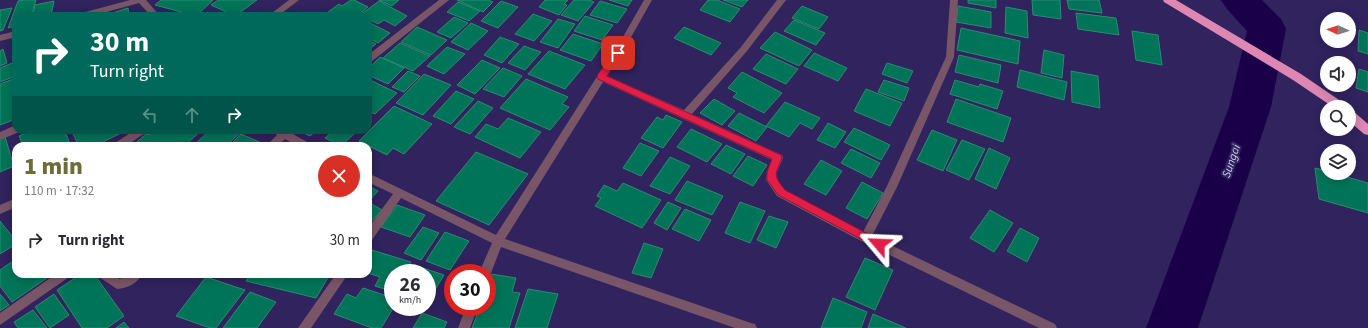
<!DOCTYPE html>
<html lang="en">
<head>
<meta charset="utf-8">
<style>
  :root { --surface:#fff; --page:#f7f7f7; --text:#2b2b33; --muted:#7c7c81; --accent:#6e6d39 }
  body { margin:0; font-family:"Source Sans 3",sans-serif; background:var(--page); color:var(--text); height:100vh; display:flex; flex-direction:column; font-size:15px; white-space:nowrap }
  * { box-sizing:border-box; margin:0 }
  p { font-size:13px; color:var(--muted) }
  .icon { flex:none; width:22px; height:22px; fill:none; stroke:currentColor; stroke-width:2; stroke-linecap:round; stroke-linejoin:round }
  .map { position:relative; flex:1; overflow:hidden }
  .drawer { position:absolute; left:12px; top:142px; width:360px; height:136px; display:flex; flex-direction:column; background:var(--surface); border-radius:12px; box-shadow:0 2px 10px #0003 }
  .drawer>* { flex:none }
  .banner { position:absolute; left:12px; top:12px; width:360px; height:122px; border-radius:12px; box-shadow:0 2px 10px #0003; background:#00695c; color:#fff; overflow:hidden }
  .needle { width:26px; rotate:274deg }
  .tools { position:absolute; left:1320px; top:12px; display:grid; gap:8px }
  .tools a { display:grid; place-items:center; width:36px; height:36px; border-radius:50%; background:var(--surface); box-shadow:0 2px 10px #0003; font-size:20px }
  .speed { position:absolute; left:384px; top:264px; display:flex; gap:8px; font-size:20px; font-weight:700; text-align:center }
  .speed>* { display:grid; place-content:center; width:52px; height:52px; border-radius:50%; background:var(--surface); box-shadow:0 2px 10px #0003; line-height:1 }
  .speed small { font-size:10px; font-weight:400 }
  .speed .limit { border:6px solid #d22; background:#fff; color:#111 }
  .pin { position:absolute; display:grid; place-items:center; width:34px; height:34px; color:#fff; margin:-17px; border-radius:8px; box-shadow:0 2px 6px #0006 }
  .me { position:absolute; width:44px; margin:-22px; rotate:296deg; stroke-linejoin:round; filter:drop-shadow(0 0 3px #0008) }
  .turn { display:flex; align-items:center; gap:14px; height:84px; padding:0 12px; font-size:18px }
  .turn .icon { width:52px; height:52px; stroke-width:2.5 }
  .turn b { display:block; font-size:28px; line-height:34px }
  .lanes { display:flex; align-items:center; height:38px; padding:0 12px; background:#0003; justify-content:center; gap:20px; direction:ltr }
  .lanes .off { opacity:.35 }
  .round { display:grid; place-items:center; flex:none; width:42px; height:42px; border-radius:21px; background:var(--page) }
  .headline { display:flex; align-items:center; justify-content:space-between; height:68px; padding:0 12px }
  h1 { font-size:24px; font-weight:800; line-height:30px; color:var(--accent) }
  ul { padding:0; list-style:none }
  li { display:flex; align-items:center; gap:12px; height:60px; padding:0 12px }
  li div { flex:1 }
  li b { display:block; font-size:15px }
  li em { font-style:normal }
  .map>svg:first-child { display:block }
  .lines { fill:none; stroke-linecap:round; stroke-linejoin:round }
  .river { fill:#1a0048; fill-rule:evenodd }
  .building { fill:#007458; stroke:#2b8c6f }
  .street { fill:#795667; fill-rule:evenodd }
  .highway { fill:#dd87b2; fill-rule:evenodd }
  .route { fill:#e11d48; stroke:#92132f }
  .labels { text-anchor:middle; stroke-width:4; stroke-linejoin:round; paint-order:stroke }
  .water-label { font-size:12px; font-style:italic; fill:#cac7f2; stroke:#30235e }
</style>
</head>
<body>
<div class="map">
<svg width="1368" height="328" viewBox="0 0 1368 328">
  <rect width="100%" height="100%" fill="#30235e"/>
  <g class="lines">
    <path class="river" d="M1221 0H1262L1281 19 1286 29 1271 107 1198 328H1146L1229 107 1247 31 1227 9Z"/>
  </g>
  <path class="building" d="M24 0H36L31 16H16V26L8 28 18 1Z
    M161 0H213L196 16 155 5Z
    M218 0H257L235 16 211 5Z
    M351 0H354L368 7 357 16H327L324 15 339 4 342 6Z
    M379 0H399L392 6Z
    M457 0H488L493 2 483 12Z
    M545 0H568L564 4 567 5 559 15 539 7Z
    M574 0H589L594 2 578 21 561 15Z
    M609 0H632L628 6Z
    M708 0H717L740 9 730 22 700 10Z
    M723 0H748L742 7Z
    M968 0H996V8L968 3Z
    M1032 0H1060L1061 19 1033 15Z
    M1067 0H1099L1102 13 1069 9Z
    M54 1 51 16H33L35 5Z
    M379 1 407 16 395 26 384 20 378 24 368 19V16L360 15Z
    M501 1 518 7 498 28 481 21Z
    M600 1 627 9 617 23 590 15Z
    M458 2 480 11 469 21 447 12Z
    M802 6 828 17 819 29 792 18Z
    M958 6 991 12V28L956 22Z
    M1006 7 1027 11 1028 38 1005 33Z
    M12 8 3 30 0 31V10Z
    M128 8 129 16H103Z
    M1076 13 1116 18 1119 35 1078 29Z
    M533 14 552 21 534 41 515 34Z
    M585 16 613 25 602 40 574 31Z
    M454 17 468 23 451 38 437 32Z
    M558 19 575 24 558 48 540 42Z
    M794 20 825 33 816 45 784 31Z
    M370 23 390 33 378 43 368 38V25Z
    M471 23 488 31 468 50 451 42Z
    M417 27 447 40 431 55 401 42Z
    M684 27 721 43 711 55 674 38Z
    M961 28 1020 41 1018 64 957 50Z
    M1359 30 1368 33V54L1358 51Z
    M1132 31 1158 35 1162 65 1136 60Z
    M775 32 812 50 799 66 760 48Z
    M573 34 603 44 591 61 560 50Z
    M500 37 519 44 502 63 484 55Z
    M368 40 376 44 368 51Z
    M400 43 430 56 413 71 383 58Z
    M524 46 541 52 525 70 508 63Z
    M447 47 465 54 444 74 427 66Z
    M3 49 7 63 0 66V51Z
    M1044 50 1064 55 1062 78 1041 73Z
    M549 51 585 65 565 89 528 74Z
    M814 53 847 68 838 81 804 66Z
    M766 54 798 69 786 84 753 69Z
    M959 55 1001 65 998 83 955 72Z
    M380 57 404 68 388 84 368 75V69Z
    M482 60 500 68 475 94 457 85Z
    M15 62 16 76 0 82V68Z
    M887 63 913 71 907 83 882 74Z
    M503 68 522 76 504 97 483 89Z
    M1359 69 1368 72V92L1356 88Z
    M1020 70 1067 82 1064 100 1017 87Z
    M408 71 420 76 404 92 392 87Z
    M1071 71 1098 76 1100 108 1072 102Z
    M742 72 782 93 764 113 733 97 737 93 728 88Z
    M424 74 451 85 423 115 396 103Z
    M16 78V119L0 125V84Z
    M368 79 397 93 375 114 368 111Z
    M526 79 568 97 562 104 569 107 550 130 500 108Z
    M884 80 909 88 904 101 878 92Z
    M955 80 979 87 980 84 1003 91 997 109 950 94Z
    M866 89 902 103 890 126 854 111Z
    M456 91 474 99 451 124 433 116Z
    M714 99 735 111 722 125 700 113Z
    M956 99 1011 118 1003 142 947 122Z
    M478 101 493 108 470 134 454 127Z
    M785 102 820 118 812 129 800 123 789 137 766 126Z
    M394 106 432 124 404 154 393 148 387 155 359 141Z
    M739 113 767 127 756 141 728 126Z
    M666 115 682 122 663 148 641 138 657 117 663 120Z
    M508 118 541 132 520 158 475 137 486 124 498 129Z
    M828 123 846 132 835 148 817 140Z
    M854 128 890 145 881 160 844 142Z
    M691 129 722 144 707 162 677 147Z
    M33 130H64L69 141 57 146H23L19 136Z
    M71 130H125V131L95 146H79Z
    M156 130H202L184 146H132L146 134 149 135Z
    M210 130H243L226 146H193Z
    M298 130H317L310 136Z
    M334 130H358L341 146 325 138Z
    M932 130 957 140 943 171 917 160Z
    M241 134 264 144 262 146H229Z
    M5 137 14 166 0 172V139Z
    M962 140 985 149 969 180 946 170Z
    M640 143 659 151 641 176 623 168Z
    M726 145 745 154 731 174 711 164Z
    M989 148 1010 158 996 189 975 179Z
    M851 149 880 163 871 178 841 163Z
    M476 152 528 174 489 225 436 201Z
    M748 156 767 165 753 186 733 176Z
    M670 157 690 166 670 194 650 186Z
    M821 160 842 171 826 195 804 184Z
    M1315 168 1327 171V173H1333L1368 183V213L1319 199Z
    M687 181 723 196 712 215 675 200Z
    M862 182 883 193 867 219 846 208Z
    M623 183 661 200 642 228 595 206 601 198 597 196 604 185 617 191Z
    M368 186 378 191 368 202Z
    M368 202 382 210 368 225Z
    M668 202 681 208 667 230 654 223Z
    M740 202 765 211 750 243 725 233Z
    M397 205 425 215 410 237 381 227Z
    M685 209 711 220 699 241 672 229Z
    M990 210 1013 223 994 252 970 238Z
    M769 216 788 222 776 248 757 240Z
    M0 221 16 241V244L0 254Z
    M423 227 439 233 421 260 404 253Z
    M1020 228 1039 238 1027 262 1007 251Z
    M445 232 469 241 450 270 426 261Z
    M644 243 663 249 651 278 632 273Z
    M372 250 411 262 404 273H393V292L375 286 380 277 368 273V256Z
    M865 258 893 270 875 310 846 297Z
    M16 259V274H44L47 278 12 302 0 286V270Z
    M423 268 444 275 429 300H427V273H420Z
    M81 274H94L124 316 107 328H82L57 290Z
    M250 274H330L316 298 246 281Z
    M491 274 516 278 512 292 520 293 509 328H472L480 307H487V286Z
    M206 277 245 290 216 328H210L176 316Z
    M363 288 393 298V307H394L381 328H372L334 314 347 294 356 298Z
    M528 289 558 294 547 328H515Z
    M250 292 276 302 257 328H223Z
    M0 294 9 305 0 311Z
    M54 294 69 315 50 328 35 307Z
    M833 298 867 312 861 328H821Z
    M33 310 47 328H18L14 322Z
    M422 313 447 322 444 328H413Z
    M873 314 906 328H868Z
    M124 322 129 328H116Z"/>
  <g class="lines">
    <path class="street" d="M130 0H146L160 16H151L139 3 92 16H77L78 14Z
      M289 0H299L278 16H268Z
      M439 0H449L371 62 368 63V55Z
      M644 0H652L621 55 607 76 684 110 741 47 777 0H786L747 51 692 114 782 155 783 158 777 172 776 179 785 190 863 232 887 186 946 57 950 0H958L954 57 897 187 872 236 1055 324 1057 328H1039L861 241 777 196 766 180 767 172 772 160 603 82 505 239 751 323 755 324 757 328H735L501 247 491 273 487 277V273H479L492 243 401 198 372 240 368 242V228L393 194 368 182V173L496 235 598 75 615 51Z
      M16 31V37L0 41V35Z
      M16 125V130H20L19 132 0 140V132Z
      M135 130H147L145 133 126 146H113L115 143Z
      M271 130H291V133L309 143 311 146H297L285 139 277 146H266L277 135Z
      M16 198V207L0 214V205Z
      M56 274H71L69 277 0 325V313Z
      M97 274H112L119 279 122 278 128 274H142C137 284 127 288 117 289L99 277Z
      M336 274H348L311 328H298Z
      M466 307H478L470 328H458Z"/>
    <path class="highway" d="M1163 0H1176L1301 74 1345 104 1347 107H1333L1293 80 1164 2Z
      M1349 110 1353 111 1368 124V135L1364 134 1349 121Z"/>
  </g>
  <path class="route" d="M618 50 622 53 607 76 781 155 782 158C775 175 773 175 785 190L883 242 884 244 883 247 879 249 876 247 778 195 767 180V172L772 159 598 79 597 77 598 74 615 51Z"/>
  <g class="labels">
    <g class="water-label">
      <text transform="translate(1231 161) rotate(-71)" y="4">Sungai</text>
    </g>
  </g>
</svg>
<div class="tools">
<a><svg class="needle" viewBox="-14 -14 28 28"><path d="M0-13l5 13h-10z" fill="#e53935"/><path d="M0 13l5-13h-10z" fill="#7c7c81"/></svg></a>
<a><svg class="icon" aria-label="sound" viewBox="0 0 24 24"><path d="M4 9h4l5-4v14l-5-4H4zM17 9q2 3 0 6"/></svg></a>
<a><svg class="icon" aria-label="search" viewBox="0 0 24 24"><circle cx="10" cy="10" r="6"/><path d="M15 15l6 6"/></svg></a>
<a><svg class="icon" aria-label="layers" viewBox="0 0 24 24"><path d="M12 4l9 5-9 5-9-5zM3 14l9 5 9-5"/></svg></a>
</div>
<div class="speed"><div>26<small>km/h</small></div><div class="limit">30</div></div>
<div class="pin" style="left:618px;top:53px;background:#d93025"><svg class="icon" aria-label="arrive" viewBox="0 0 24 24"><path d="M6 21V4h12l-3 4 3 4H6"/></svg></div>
<svg class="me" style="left:879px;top:244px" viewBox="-20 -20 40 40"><path d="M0-17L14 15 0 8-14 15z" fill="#e11d48" stroke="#fff" stroke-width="4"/></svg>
<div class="banner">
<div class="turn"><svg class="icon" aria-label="right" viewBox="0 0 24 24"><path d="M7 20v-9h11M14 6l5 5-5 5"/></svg><div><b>30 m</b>Turn right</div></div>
<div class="lanes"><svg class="icon off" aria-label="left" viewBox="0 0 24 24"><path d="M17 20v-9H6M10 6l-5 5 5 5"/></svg><svg class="icon off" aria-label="ahead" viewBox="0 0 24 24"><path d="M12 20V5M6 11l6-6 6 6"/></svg><svg class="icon" aria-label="right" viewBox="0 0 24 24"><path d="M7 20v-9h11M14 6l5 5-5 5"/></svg></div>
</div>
<section class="drawer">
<div class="headline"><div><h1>1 min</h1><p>110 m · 17:32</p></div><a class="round" style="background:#d93025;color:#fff"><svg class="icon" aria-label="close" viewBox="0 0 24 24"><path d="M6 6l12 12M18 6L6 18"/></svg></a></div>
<ul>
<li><svg class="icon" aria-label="right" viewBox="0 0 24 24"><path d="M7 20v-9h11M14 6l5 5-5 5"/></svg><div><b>Turn right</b></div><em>30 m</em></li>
</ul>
</section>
</div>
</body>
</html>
